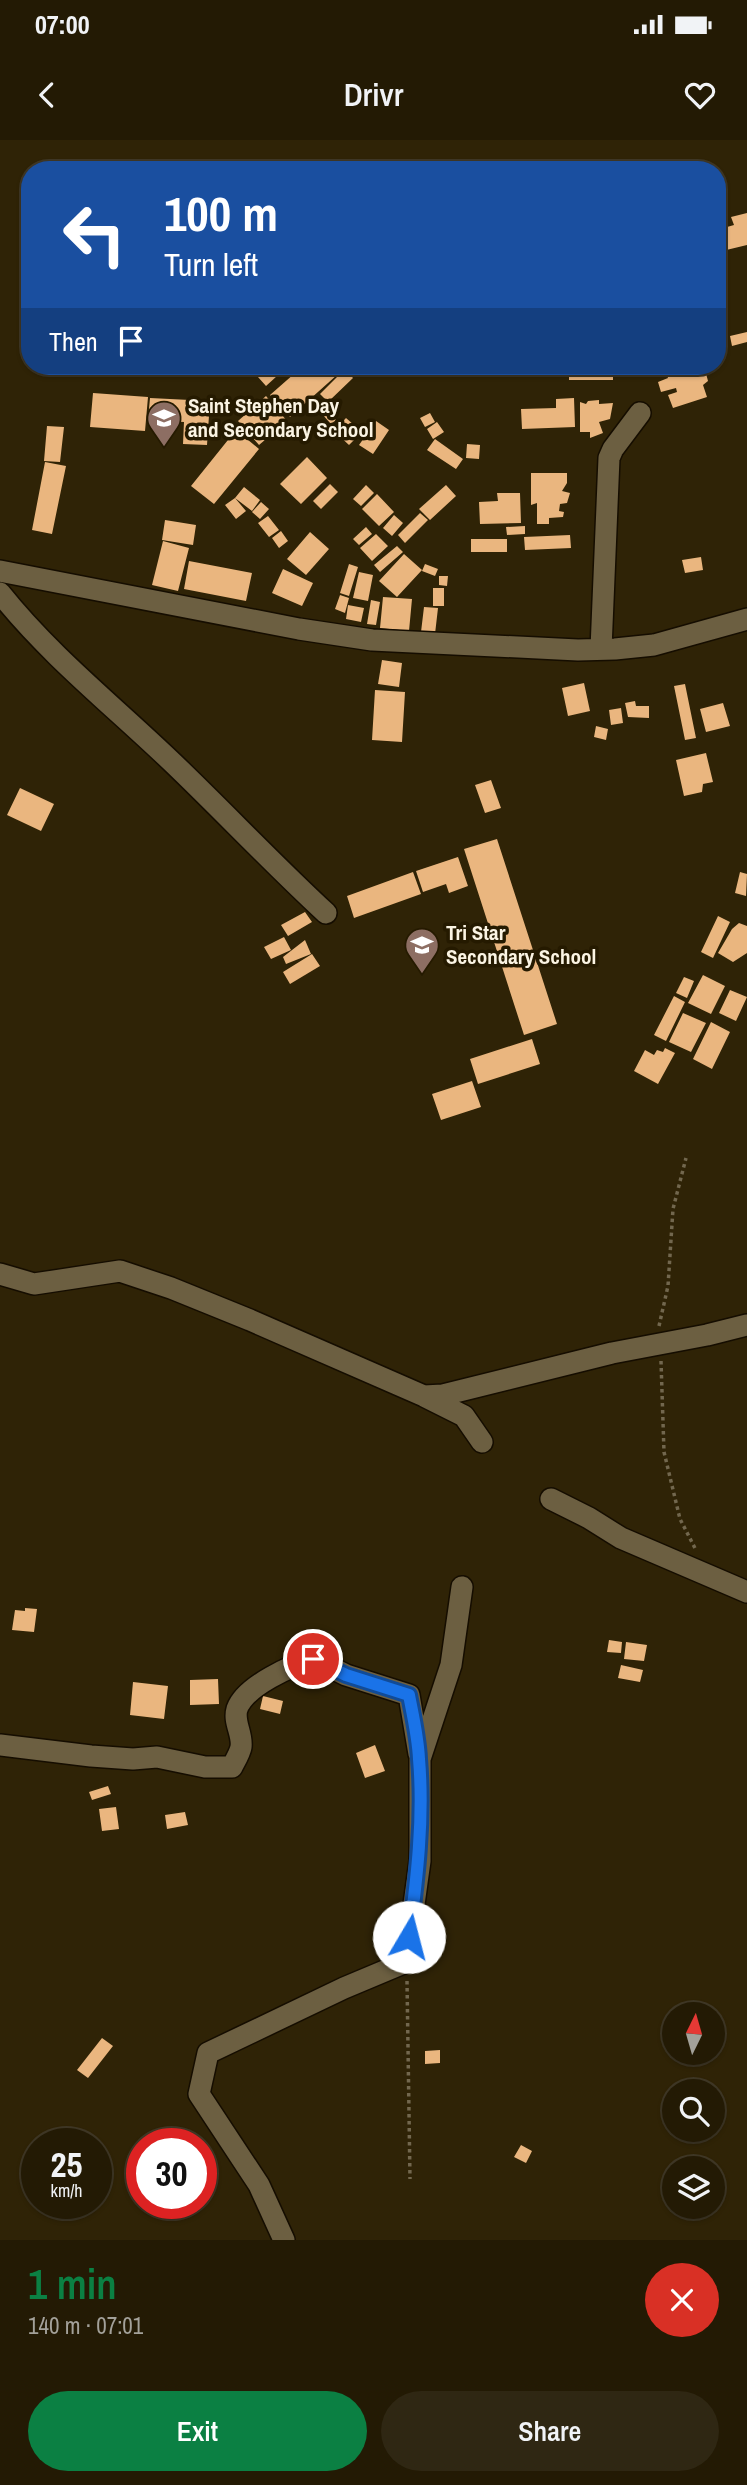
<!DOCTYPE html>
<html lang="en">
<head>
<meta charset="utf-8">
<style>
  :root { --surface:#231a04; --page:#2f2713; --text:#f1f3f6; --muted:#a3a19a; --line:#403826; --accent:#0b8043 }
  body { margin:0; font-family:"Archivo Narrow",sans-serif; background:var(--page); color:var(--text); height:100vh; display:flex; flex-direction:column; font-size:26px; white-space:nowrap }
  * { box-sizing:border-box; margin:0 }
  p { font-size:23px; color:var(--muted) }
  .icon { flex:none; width:38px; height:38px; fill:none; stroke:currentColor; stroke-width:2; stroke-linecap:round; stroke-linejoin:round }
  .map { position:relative; height:2100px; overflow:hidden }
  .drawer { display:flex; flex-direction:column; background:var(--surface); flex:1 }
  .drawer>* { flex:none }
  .top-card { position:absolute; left:21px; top:21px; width:705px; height:214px; border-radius:28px; box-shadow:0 2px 5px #0004,0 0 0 2px var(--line); background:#1a4fa0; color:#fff; overflow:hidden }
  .needle { width:46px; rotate:5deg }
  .buttons { position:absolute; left:662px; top:1862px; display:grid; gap:14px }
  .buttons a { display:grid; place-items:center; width:63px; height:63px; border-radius:50%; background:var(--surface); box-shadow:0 2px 5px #0004,0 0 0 2px var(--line); font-size:35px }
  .speed { position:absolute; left:21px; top:1988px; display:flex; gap:14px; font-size:35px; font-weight:700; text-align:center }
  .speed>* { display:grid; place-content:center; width:91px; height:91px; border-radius:50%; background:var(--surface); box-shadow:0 2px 5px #0004,0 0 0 2px var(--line); line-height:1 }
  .speed small { font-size:18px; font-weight:400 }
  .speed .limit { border:10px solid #d22; background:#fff; color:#111 }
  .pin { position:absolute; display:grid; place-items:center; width:60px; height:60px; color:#fff; margin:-30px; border:4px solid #fff; border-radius:50%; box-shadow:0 2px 7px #0007 }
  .me { position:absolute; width:77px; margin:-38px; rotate:8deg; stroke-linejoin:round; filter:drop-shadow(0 0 5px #0008) }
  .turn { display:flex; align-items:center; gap:24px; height:147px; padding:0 28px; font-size:32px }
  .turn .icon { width:91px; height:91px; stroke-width:2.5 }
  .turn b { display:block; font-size:49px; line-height:60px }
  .then { display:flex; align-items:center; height:66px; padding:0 28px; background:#0003; gap:14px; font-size:26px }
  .round { display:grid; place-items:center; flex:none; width:74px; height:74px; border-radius:37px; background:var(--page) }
  .headline { display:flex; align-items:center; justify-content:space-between; height:119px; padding:0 28px }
  h1 { font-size:42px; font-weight:600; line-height:52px; color:var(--accent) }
  .action { display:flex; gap:14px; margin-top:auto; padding:14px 28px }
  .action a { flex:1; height:80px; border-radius:42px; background:var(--accent); color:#fff; font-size:28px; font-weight:600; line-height:80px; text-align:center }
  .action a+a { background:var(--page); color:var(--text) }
  .status { display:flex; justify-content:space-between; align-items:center; height:49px; padding:0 35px; background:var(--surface); direction:ltr }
  .status svg { height:19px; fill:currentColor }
  header { display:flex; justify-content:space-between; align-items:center; height:91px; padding:0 28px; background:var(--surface); font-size:32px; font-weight:600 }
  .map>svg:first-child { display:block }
  .building { fill:#eab67f }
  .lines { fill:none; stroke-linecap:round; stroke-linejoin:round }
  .street-casing { stroke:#150d00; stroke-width:24 }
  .path { stroke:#72674e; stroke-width:3.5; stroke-dasharray:3.5 3.5; stroke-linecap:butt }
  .street { stroke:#6c5f41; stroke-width:21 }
  .route-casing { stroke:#114b97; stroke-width:18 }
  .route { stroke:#1a73e8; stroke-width:12 }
  .labels { text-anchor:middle; stroke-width:7; stroke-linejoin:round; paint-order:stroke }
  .poi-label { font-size:21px; font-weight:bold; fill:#fbf4e3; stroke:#251a00; text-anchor:start }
</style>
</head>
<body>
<div class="status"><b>07:00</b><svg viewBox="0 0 49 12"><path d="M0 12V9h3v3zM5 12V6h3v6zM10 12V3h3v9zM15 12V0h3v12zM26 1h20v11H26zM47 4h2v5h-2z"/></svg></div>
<header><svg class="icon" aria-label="back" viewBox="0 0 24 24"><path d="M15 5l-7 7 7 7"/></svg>Drivr<svg class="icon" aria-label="heart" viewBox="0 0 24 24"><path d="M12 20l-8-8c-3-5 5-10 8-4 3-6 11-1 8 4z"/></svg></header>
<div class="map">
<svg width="747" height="2100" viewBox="0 0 747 2100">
  <rect width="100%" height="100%" fill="#2f2306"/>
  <path class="building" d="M747 73V105L718 112V81L727 78V87L734 85 731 77Z
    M747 192V202L732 206 730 196Z
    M156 226H178V236H156Z
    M253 226H288L266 246 250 228Z
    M303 226H347L290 277 270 255Z
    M569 226H613V240H569Z
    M657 226H704L708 241 703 245 707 257 673 268 668 255 677 252 676 248 661 252 658 242 668 238 665 229 659 231Z
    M345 229 353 238 328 262 320 254Z
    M93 253 148 257 145 291 90 287Z
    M266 256 287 281 259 305 238 281Z
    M150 258 210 261 207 305 183 304 184 282 148 280Z
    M574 258 575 287 522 289 521 269 556 268V259Z
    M599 260V264L613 263 610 279 599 282 603 293 590 298V292H580V262L586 264 588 261Z
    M327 270 336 280 331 284 322 274Z
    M430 273 435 282 425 287 420 278Z
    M346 278 362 292 349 305 334 291Z
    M376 281 389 290 373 314 359 305Z
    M437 282 444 292 433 299 427 289Z
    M47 286 64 287 60 322 44 321Z
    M236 290 259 309 214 364 191 346Z
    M435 299 463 319 456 329 427 310Z
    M467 304 480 305 479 319 466 318Z
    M307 317 327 338 301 364 280 344Z
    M45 322 66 326 52 394 32 390Z
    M531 333H567V343L562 351 570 353 567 363 560 364 559 371 564 372 563 377 549 378V384H537V363L531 365Z
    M330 344 338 352 321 369 313 361Z
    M366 345 374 353 361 366 353 359Z
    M446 345 456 356 430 380 419 369Z
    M244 347 260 360 252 371 235 358Z
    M497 353H520L521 383 480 384 479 362 498 361Z
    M377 354 394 372 379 386 362 369Z
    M235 358 246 371 236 379 225 365Z
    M261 362 269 369 260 379 252 372Z
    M420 373 428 380 405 403 398 395Z
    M394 375 403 383 392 396 383 388Z
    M268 376 279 390 269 397 258 383Z
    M165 380 196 385 193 405 162 400Z
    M525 386V394L507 395 506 387Z
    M366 387 372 394 359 405 353 399Z
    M281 391 288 401 279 408 272 398Z
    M310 392 329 409 306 435 287 419Z
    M376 394 388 406 372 421 360 408Z
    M570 395 571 408 525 410 524 397Z
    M471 399H507V412H471Z
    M163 401 189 408 178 451 152 445Z
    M397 406 403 412 380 432 374 425Z
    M404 414 422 430 397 457 379 441Z
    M701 417 703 430 685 433 682 420Z
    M189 421 252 433 246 461 184 449Z
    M349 424 358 427 349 456 340 453Z
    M425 424 438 429 435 436 422 431Z
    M283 429 313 443 302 466 272 453Z
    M359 432 373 435 368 461 353 458Z
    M439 436H448L447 446 439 445Z
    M433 448H444V466H433Z
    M340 455 349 458 345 473 335 469Z
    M383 457 412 459 409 491 380 488Z
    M371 460 380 462 376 485 367 484Z
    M348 465 364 468 361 482 346 479Z
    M424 467 438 468 435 494 421 492Z
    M382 520 402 523 399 547 378 544Z
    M584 543 590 571 568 576 562 548Z
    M685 544 696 598 685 600 674 546Z
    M375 550 405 552 402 602 372 600Z
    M635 561 636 566H649V578L628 577 625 563Z
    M723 563 730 586 706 592 700 569Z
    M621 568 623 583 611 585 609 570Z
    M596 586 608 589 606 600 594 597Z
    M706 613 713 642 703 644 702 652 684 656 676 620Z
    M491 640 501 668 485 673 475 645Z
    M20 648 54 664 41 691 7 675Z
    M497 699 557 884 524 895 464 709Z
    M458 717 468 746 449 753 446 744 423 752 416 731Z
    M413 732 421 754 354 778 347 756Z
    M740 732 747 734 746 756 735 753Z
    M305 772 312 782 288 796 281 785Z
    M718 776 730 782 713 818 701 812Z
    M739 783 747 786V813L733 822 718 813 732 789Z
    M284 797 291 810 271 819 264 807Z
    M305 800 311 814 286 824 283 817Z
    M312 814 320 826 290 844 283 832Z
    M703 835 725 846 711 874 688 863Z
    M684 837 694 841 687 858 676 853Z
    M730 850 747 857 736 881 719 873Z
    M674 856 685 862 666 901 654 895Z
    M683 873 706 883 691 912 669 902Z
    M711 882 730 892 712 929 693 919Z
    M532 899 540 924 478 944 470 919Z
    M665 908 675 913 658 944 634 931 645 910 654 915 657 910 663 912Z
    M472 941 481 967 441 980 432 954Z
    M25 1468 37 1469 34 1492 12 1490 15 1470 25 1471Z
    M609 1500 622 1502 621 1513 607 1512Z
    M626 1502 647 1505 644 1521 624 1519Z
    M621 1525 643 1530 640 1542 618 1538Z
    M218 1539 219 1564 190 1565V1540Z
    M133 1542 168 1546 164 1579 130 1575Z
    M263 1556 283 1561 280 1574 260 1569Z
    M375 1605 385 1631 365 1638 356 1613Z
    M108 1646 111 1654 92 1660 89 1652Z
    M116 1667 119 1689 102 1691 99 1669Z
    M185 1672 188 1685 167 1689 165 1675Z
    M102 1898 113 1906 88 1938 77 1930Z
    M440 1910V1923L425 1924V1911Z
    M521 2005 532 2011 526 2023 514 2017Z"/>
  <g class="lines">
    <g class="street-casing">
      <path id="street" d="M0 431 299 489 372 500 578 510 615 509 654 505 747 479
        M0 453C51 517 116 568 174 624 225 673 274 725 326 773
        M601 509 609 318 613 309 640 273
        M0 1134 34 1144 120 1131 171 1148 250 1180 424 1256 464 1276 482 1302
        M424 1256 443 1255 612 1213 707 1195 747 1185
        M551 1359 589 1378 621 1398 747 1452
        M0 1605 91 1616 133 1619 157 1617 205 1627H232C235 1621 240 1613 241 1607 243 1594 233 1582 237 1569 245 1546 292 1525 314 1519L346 1535 409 1555 419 1614
        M284 2100 259 2045 199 1954 208 1913 344 1848 406 1822 420 1721V1619L451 1525 462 1447"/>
    </g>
    <path class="path" d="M659 1186 668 1146 673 1069 686 1018
      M661 1221 664 1312 680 1379 696 1410
      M407 1841 410 2039"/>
    <use href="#street" class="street"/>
  </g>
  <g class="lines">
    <g class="route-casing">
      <path id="route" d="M313 1519 346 1535 409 1555C413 1576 418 1597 419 1619 424 1678 417 1738 409 1797"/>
    </g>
    <use href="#route" class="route"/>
  </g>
  <defs>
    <g id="school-pin" transform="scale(1.75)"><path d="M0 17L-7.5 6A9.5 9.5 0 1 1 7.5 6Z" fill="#8d6e63" stroke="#251a00"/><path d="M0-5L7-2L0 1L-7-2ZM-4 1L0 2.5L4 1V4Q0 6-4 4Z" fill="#fff"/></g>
  </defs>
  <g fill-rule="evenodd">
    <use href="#school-pin" x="164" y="278"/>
    <use href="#school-pin" x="422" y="805"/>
  </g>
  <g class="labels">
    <g class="poi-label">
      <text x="188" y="273">Saint Stephen Day<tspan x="188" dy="24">and Secondary School</tspan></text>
      <text x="446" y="800">Tri Star<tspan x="446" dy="24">Secondary School</tspan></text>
    </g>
  </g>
</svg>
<div class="buttons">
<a><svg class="needle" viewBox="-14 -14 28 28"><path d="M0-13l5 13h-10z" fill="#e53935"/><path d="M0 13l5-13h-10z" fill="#a3a19a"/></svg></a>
<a><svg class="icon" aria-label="search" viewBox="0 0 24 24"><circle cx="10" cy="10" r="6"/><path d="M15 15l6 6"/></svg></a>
<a><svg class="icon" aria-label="layers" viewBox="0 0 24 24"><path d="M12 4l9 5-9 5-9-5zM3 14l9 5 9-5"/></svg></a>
</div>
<div class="speed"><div>25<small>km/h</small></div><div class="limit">30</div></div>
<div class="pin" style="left:313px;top:1519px;background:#d93025"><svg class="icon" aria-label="arrive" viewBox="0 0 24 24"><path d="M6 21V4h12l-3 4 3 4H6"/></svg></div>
<svg class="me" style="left:409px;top:1797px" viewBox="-20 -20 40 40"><circle r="19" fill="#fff"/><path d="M0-13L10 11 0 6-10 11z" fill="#1a73e8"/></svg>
<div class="top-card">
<div class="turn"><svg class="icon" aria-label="left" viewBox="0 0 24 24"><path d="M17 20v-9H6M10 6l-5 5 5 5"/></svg><div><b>100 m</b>Turn left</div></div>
<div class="then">Then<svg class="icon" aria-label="arrive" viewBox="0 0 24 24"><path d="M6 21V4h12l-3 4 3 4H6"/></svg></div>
</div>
</div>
<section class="drawer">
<div class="headline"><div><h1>1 min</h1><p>140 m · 07:01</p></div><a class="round" style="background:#d93025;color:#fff"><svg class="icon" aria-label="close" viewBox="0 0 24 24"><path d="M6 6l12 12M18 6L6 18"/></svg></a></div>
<div class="action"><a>Exit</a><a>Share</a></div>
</section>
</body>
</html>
